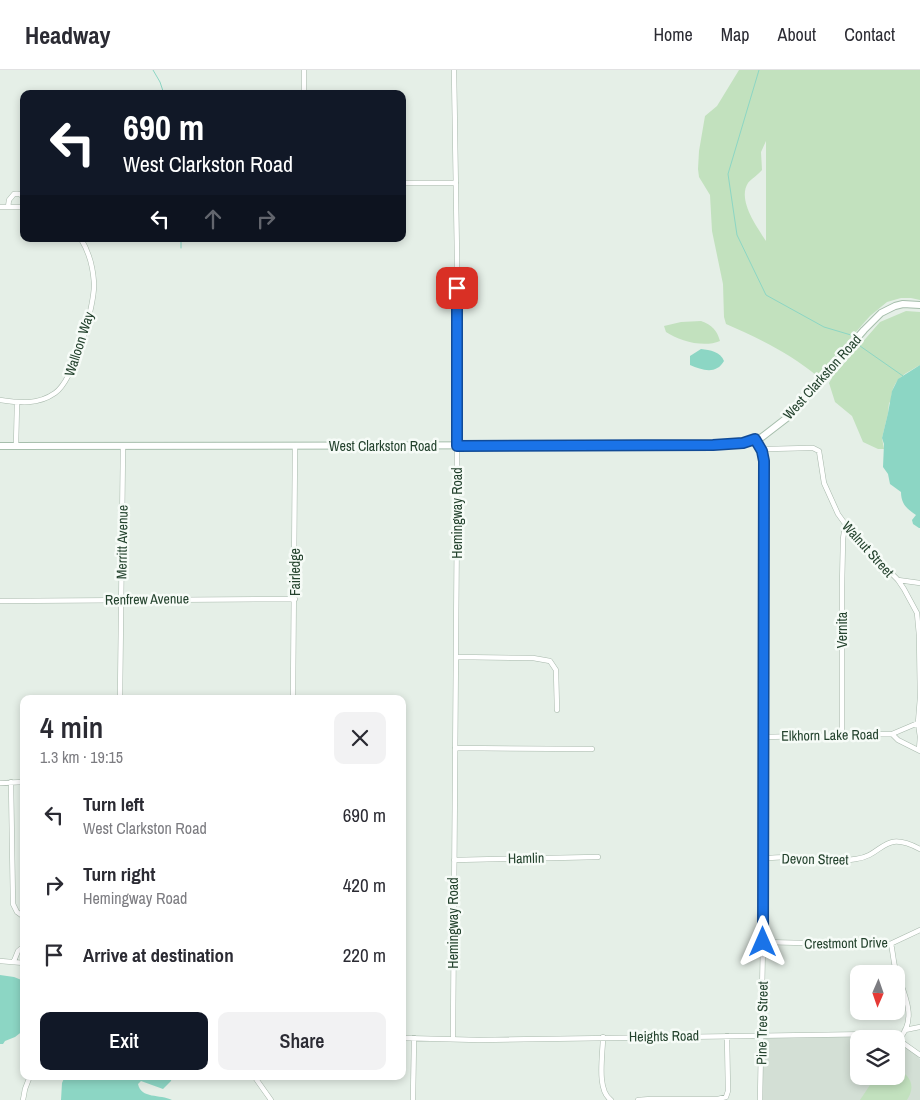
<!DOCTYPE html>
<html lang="en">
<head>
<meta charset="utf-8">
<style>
  :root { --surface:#fff; --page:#f2f2f3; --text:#2b2b33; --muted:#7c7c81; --line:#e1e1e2; --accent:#111827 }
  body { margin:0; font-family:"Archivo Narrow",sans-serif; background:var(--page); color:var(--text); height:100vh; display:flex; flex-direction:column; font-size:19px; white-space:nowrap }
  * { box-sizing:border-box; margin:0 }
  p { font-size:16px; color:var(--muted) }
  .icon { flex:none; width:28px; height:28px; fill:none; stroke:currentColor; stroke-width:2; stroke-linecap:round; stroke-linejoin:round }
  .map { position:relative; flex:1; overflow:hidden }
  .details { position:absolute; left:20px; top:625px; width:386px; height:385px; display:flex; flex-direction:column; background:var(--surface); border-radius:10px; box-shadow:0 2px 8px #0003 }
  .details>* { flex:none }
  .top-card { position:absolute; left:20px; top:20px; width:386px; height:152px; border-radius:10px; box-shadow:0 2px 8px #0003; background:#111827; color:#fff; overflow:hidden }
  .needle { width:32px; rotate:182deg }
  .tools { position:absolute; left:850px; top:895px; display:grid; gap:10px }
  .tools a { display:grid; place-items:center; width:55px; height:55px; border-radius:10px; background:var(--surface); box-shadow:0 2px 8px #0003; font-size:25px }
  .pin { position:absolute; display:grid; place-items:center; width:42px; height:42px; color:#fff; margin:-21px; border-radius:10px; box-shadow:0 2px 8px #0006 }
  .me { position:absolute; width:55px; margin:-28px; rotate:0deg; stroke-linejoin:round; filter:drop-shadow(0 0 4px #0008) }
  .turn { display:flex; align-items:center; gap:18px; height:105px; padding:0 20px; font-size:22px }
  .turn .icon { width:65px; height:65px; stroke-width:2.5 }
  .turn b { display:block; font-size:35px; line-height:42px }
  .lanes { display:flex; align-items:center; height:48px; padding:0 20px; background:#0003; justify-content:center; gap:25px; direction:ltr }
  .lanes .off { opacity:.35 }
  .round { display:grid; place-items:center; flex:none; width:52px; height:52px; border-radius:10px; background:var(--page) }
  .overview { display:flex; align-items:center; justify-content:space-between; height:85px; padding:0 20px }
  h1 { font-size:30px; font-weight:600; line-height:38px }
  .button { display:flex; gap:10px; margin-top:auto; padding:10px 20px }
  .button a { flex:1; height:58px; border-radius:10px; background:var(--accent); color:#fff; font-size:20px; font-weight:600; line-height:58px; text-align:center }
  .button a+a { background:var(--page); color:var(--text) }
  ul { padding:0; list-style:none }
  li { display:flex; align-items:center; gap:15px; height:70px; padding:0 20px }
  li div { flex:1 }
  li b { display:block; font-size:19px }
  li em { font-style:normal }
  header { display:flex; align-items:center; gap:30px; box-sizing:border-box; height:70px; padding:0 25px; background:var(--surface); border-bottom:1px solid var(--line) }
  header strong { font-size:24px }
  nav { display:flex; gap:28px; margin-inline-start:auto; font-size:18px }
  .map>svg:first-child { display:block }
  .built { fill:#d3dfd5 }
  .green { fill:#c2e1be; fill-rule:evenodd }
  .water { fill:#8cd6c4 }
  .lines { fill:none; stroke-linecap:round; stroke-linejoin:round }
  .stream { stroke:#8cd6c4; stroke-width:1 }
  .minor-casing { stroke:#a7b8ab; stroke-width:5.5 }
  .secondary-casing { stroke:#a6beac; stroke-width:8 }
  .minor { stroke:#fff; stroke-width:4.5 }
  .secondary { stroke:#fff; stroke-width:6 }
  .route-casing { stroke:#114b97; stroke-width:12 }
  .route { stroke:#1a73e8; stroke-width:9 }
  .labels { text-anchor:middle; stroke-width:5; stroke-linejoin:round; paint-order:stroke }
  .street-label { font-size:14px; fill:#23422d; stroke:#f6fbf7 }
</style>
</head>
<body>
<header>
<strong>Headway</strong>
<nav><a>Home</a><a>Map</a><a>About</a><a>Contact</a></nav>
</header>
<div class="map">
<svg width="920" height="1030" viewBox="0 0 920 1030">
  <rect width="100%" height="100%" fill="#e5efe7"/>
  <path class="built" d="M763 967H881L892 969H859V1006H896V971L905 975 920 989V1030H763Z"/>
  <path class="green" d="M739 0H920V230L911 228H901L887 232 870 246 817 306C790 283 758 268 726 254L724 247 723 214 712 161 710 125 699 107 698 99 699 81 705 46 717 36ZM766 71V171C757 157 737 130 748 113 751 109 758 105 762 100L761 82Z
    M906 241 920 242V295C903 305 892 309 891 331L889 333 888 343 882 368 884 379H878L863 372 852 346 835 332 829 313 833 306 880 252Z
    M701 251C712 255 717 260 720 271 704 278 679 271 666 262L664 256 681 252Z
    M896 999C911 1005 916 1016 907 1030H860L876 1006H896Z"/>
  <path class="water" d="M701 279C710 280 721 282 724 291 716 305 702 300 690 295V286Z
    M920 295V458H919L913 454 912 450 916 445C907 439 901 434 901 422L890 414 888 404 883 397 884 374 882 368 888 343 892 321 898 309Z
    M0 905 14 907 24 911V960L15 967 5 971 3 974H0Z
    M65 1006H172L171 1011 163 1019 141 1011 138 1014C141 1029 160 1024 172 1030H61L62 1013Z"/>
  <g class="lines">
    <path class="stream" d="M153 0 160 12 164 24
      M759 0 728 104 737 165 766 225 824 257 851 265 853 267
      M181 178V169
      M857 272 860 276 903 306"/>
    <g class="minor-casing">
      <path id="minor" d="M304 24V0
        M402 113H456
        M0 137H24
        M8 137 9 130 14 124C19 123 21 124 24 128
        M0 330C20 333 38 335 55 323 74 310 95 235 94 213 93 197 89 182 81 169
        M755 369 762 381 764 391 763 872 760 1030
        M16 376 17 333
        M762 381 768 379 808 378H813L819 381 824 413 838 444 851 462 898 510 904 519 917 543 919 565 920 628 918 653 892 664
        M898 510 920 513
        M0 531 295 529
        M456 587 533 588 550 591 556 600 557 640
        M120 629 123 376
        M293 629 295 376
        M918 653 920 667 919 680
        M842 665V517L843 469 845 455
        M764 667 892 664 898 670 920 681
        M455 678 592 679
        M11 712 13 834 17 842 24 847
        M0 713 24 712
        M763 788C772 788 781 787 790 787 812 788 835 793 856 789 885 785 882 759 920 779
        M454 790 598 787
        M763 872 888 875 920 860
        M891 874C893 882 893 889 895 897 902 920 920 949 898 970
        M0 891 24 893
        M14 891 18 881 24 876
        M905 960 920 957
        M603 967C603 984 596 1020 611 1030
        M402 968 479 970 876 964 896 968 920 985
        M453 969 457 441V187L454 0
        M254 1006 271 1030
        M23 1030 25 1019 30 1006
        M413 1030 414 968
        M638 1030 651 1029H718L726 1027 728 1021 727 966"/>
    </g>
    <g class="secondary-casing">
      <path id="secondary" d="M0 376 689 375 743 373 762 367 788 347 864 260 881 243 895 236 903 234 920 235"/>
    </g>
    <use href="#minor" class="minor"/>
    <use href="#secondary" class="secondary"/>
  </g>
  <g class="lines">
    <g class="route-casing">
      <path id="route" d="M457 218V376L713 375 743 373 755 369 762 381 764 391 763 872"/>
    </g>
    <use href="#route" class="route"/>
  </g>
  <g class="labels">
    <g class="street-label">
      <text transform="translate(79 274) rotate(-72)" y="5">Walloon Way</text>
      <text transform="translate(822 307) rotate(-48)" y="5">West Clarkston Road</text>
      <text x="383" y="381">West Clarkston Road</text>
      <text transform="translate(457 443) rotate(-90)" y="5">Hemingway Road</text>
      <text transform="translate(122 472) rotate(-89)" y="5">Merritt Avenue</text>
      <text transform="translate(868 479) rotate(48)" y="5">Walnut Street</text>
      <text transform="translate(295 502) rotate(-90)" y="5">Fairledge</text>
      <text transform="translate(147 529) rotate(-1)" y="5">Renfrew Avenue</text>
      <text transform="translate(842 560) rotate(-90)" y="5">Vernita</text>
      <text transform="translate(830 665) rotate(-1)" y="5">Elkhorn Lake Road</text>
      <text transform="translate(526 788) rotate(-1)" y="5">Hamlin</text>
      <text transform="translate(815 789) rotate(1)" y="5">Devon Street</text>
      <text transform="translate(453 853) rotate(-90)" y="5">Hemingway Road</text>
      <text transform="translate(846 873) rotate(-1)" y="5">Crestmont Drive</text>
      <text transform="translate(762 953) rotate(-89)" y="5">Pine Tree Street</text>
      <text transform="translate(664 966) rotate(-1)" y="5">Heights Road</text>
    </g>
  </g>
</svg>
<div class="tools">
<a><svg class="needle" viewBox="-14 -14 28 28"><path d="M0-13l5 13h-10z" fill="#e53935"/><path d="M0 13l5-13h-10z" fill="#7c7c81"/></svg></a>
<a><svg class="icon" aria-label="layers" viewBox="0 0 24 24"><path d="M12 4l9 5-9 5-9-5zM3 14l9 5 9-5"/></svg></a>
</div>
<div class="pin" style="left:457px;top:218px;background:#d93025"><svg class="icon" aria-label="arrive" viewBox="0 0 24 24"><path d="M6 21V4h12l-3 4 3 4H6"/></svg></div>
<svg class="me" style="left:763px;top:872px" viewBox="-20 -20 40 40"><path d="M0-17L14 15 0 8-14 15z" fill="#1a73e8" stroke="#fff" stroke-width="4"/></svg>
<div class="top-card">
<div class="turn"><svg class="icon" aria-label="left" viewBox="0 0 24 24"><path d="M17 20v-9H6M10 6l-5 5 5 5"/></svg><div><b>690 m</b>West Clarkston Road</div></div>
<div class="lanes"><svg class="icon" aria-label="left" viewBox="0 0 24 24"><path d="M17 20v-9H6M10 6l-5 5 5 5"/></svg><svg class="icon off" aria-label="ahead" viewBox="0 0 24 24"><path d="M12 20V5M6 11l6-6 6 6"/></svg><svg class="icon off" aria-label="right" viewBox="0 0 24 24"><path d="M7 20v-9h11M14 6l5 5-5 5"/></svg></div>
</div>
<section class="details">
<div class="overview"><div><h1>4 min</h1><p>1.3 km · 19:15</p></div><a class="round"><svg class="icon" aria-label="close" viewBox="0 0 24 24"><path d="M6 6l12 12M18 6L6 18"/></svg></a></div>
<ul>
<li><svg class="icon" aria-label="left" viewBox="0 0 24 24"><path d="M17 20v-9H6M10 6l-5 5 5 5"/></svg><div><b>Turn left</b><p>West Clarkston Road</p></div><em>690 m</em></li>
<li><svg class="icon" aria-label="right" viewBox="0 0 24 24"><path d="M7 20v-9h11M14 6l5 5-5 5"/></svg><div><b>Turn right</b><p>Hemingway Road</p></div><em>420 m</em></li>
<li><svg class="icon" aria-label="arrive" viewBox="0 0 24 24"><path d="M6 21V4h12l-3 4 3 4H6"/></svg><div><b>Arrive at destination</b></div><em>220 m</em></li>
</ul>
<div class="button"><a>Exit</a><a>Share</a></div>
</section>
</div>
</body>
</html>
